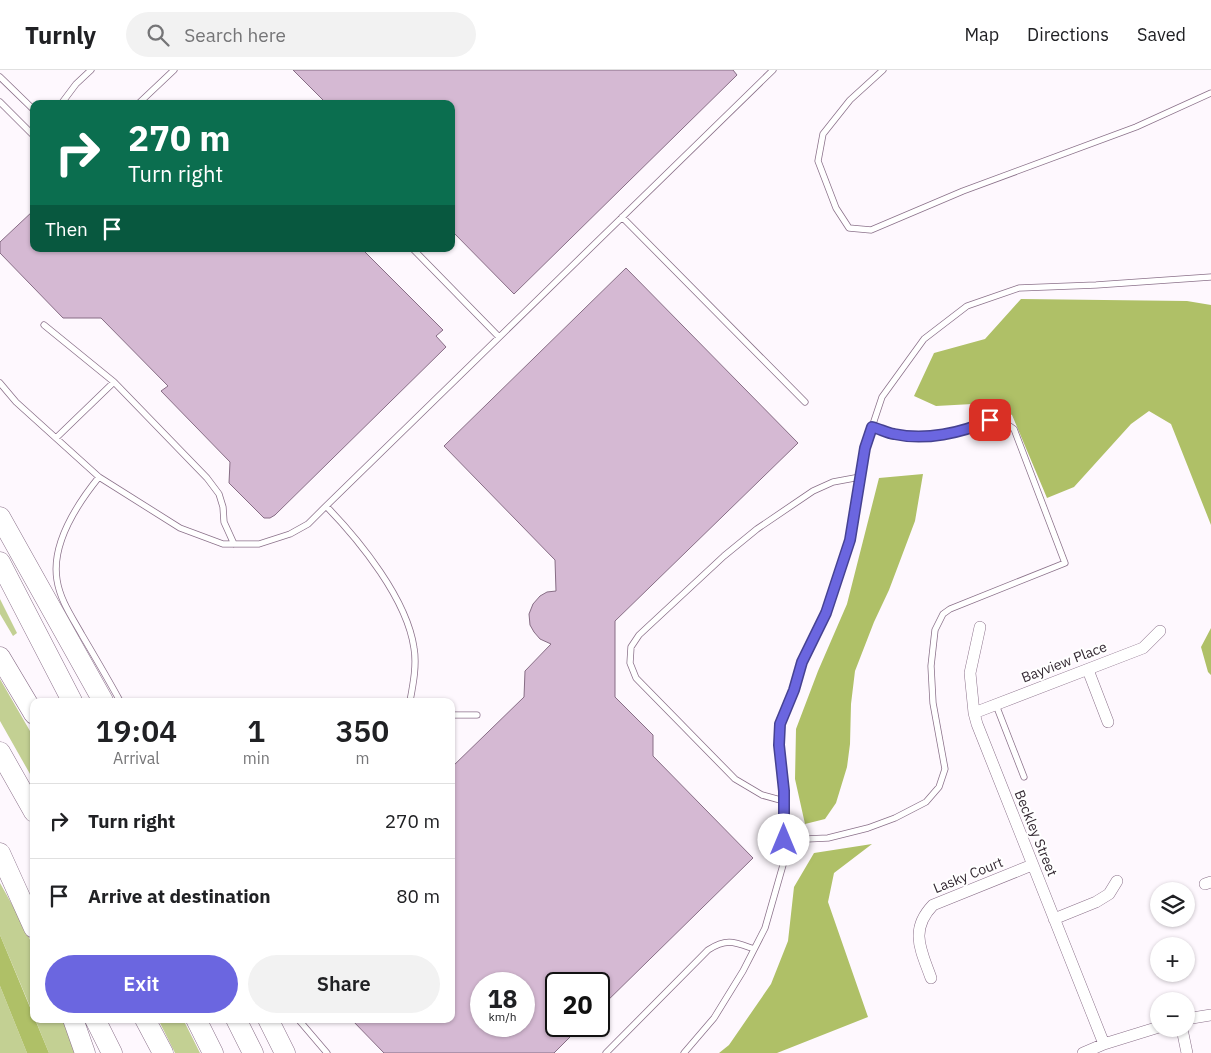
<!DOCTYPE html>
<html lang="en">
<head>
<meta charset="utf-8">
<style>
  :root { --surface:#fff; --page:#f2f2f2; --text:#202124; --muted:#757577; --line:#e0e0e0; --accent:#6b66e0 }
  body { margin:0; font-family:"IBM Plex Sans",sans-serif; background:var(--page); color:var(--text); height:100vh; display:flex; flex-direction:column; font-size:19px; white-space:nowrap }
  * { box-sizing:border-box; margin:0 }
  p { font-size:16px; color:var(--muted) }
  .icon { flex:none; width:28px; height:28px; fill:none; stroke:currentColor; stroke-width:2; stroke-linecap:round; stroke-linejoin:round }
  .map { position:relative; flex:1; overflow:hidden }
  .sheet { position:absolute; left:30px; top:628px; width:425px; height:325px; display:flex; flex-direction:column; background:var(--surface); border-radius:10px; box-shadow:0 1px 4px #0004 }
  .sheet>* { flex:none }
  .hud { position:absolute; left:30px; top:30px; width:425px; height:152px; border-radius:10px; box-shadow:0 1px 4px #0004; background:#0b6e4f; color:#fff; overflow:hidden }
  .controls { position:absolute; left:1150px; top:812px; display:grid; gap:10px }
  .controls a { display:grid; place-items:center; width:45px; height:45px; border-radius:50%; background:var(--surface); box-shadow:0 1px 4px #0004; font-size:25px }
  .speed { position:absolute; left:470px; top:902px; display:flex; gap:10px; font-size:25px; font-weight:700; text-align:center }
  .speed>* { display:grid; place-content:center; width:65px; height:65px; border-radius:50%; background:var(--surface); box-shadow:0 1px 4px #0004; line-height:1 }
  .speed small { font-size:12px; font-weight:400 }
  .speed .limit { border:2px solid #111; border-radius:8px; background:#fff; color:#111 }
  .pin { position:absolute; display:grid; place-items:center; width:42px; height:42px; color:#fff; margin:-21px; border-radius:10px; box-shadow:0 2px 8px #0006 }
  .me { position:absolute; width:55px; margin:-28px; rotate:0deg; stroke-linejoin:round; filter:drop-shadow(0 0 4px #0008) }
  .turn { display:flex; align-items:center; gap:18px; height:105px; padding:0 15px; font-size:22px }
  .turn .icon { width:65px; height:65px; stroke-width:2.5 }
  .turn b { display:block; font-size:35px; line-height:42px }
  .then { display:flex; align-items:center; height:48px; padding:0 15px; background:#0003; gap:10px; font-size:19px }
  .eta { display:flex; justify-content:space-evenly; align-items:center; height:85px; text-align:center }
  .eta b { font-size:30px; font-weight:600; line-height:35px }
  .cta { display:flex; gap:10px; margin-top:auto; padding:10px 15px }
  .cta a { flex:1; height:58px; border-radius:30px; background:var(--accent); color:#fff; font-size:20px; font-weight:600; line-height:58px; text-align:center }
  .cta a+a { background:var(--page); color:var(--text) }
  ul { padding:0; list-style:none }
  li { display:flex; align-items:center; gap:15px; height:75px; padding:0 15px; border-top:1px solid var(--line) }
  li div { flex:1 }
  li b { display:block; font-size:19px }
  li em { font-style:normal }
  header { display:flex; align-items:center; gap:30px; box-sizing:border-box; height:70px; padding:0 25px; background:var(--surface); border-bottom:1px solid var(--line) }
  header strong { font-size:24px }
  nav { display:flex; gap:28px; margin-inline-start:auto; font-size:18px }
  .search { width:350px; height:45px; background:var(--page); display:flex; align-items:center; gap:12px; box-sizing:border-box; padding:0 18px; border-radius:28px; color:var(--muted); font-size:19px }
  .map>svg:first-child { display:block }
  .green { fill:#c3d093 }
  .forest { fill:#afc067 }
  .building { fill:#d5b9d3; stroke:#876d85; fill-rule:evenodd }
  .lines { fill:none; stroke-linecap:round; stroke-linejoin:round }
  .lane-casing { stroke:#8b718a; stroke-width:7 }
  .street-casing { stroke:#8b718a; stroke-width:12 }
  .highway-casing { stroke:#8b718a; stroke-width:21 }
  .lane { stroke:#fff; stroke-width:5.5 }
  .street { stroke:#fff; stroke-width:11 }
  .highway { stroke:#fff; stroke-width:20 }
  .route-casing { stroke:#464292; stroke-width:12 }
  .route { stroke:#6b66e0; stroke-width:9 }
  .labels { text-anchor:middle; stroke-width:4; stroke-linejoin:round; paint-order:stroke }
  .street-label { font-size:14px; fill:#352a34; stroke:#fff }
</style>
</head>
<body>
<header>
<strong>Turnly</strong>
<div class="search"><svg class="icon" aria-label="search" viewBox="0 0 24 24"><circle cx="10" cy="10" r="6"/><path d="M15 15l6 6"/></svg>Search here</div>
<nav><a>Map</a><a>Directions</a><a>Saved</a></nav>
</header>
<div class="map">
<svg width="1211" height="983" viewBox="0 0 1211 983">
  <rect width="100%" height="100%" fill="#fef8fe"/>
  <path class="green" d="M0 529 17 563 13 566 0 544Z
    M0 609 34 668V711L0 651Z
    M0 813 24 856 34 879V946L0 865Z
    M0 916 27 983H0Z
    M35 949H63L76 983H49Z
    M158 949H183L200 983H175Z"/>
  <path class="forest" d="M1021 229 1187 231 1211 235V455L1171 354 1149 341 1131 354 1074 417 1047 428 1012 345 991 333 936 336 914 326 934 283 985 269Z
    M923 404 915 451 889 520 874 552 855 601 851 634 850 674 847 697 836 733 825 749 805 754 795 709 796 659 818 601 847 534 879 408Z
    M1211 558V605L1208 602 1201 577Z
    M872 774 834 803 828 832 868 947 777 983H719L729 975 771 914 788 871 794 817 814 783Z
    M0 865 49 983H27L0 916Z"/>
  <path class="building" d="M293 0H733L737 5 514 224 451 160V34H327Z
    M34 140V179H362L443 260 436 266 446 277 275 445 270 448H264L229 413 230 392 161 321 168 316 101 248H63L0 183V172Z
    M626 198 798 373 615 551V627L653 665V686L753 788 599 939V914H556V956H581L554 983H384L351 949H451V698L524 627 525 601 551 574 540 569 534 562 530 555 529 544 533 534 540 526 547 522 556 521 555 490 444 376ZM481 914H524V956H481Z"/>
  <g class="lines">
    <g class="lane-casing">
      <path id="lane" d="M883 0 850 30 823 64 818 91 836 138 849 158 871 160 963 121 1136 57 1211 23
        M0 7 34 40
        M0 32 34 66
        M61 34 76 14 91 0
        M138 34 174 0
        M622 147 805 332
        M413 179 499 267
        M44 255 114 312 207 408 219 424 223 437 224 452 234 474
        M0 313 16 332 99 407 180 458 223 474H259L290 464 308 454 323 439 773 0
        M56 368 114 312
        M99 407C78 433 51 474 57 510 60 530 72 547 82 565 95 587 108 609 120 631
        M326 436C360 471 407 529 414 578 417 595 413 615 410 631
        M996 635 1024 707
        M451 645H477
        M784 731 762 725 735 709 636 608 630 593 631 577 639 565 724 486 757 459 813 421 833 412 860 407
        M784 770 828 768 868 758 895 748 926 732 939 717 945 699 933 633 931 596 935 560 943 544 950 539 1065 493 1014 359 1004 352 990 350 972 358 949 363 913 366 894 364 872 357
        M298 949 327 983
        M606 983 708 880C727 868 734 872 754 879
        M684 983 714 948 743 901 765 858 783 795 785 757 779 675 780 653 794 620 802 592 826 543 850 470 865 378 882 327 924 269 967 236 1019 218 1096 215 1211 207"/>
    </g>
    <g class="street-casing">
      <path id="street" d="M980 557 970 603 974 643 977 654 1104 974
        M1088 600 1108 652
        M974 643 1143 578 1160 561
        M1205 814 1211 812
        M1054 849 1096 832 1109 824 1117 811
        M931 908C921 880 909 860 933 835L1032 795
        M1186 949 1211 945
        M1182 959 1187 983
        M1083 983 1104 974 1159 957"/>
    </g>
    <g class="highway-casing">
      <path id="highway" d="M0 447 103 631
        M0 492 72 631
        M0 587 34 644
        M0 682 34 742
        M0 783 34 858
        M73 949 85 983
        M95 949 112 983
        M145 949 163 983
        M196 949 213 983
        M236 949 253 983
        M268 949 285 983"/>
    </g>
    <use href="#lane" class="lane"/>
    <use href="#street" class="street"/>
    <use href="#highway" class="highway"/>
  </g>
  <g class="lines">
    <g class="route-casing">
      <path id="route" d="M784 770V721L779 675 780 654 794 620 802 592 826 543 850 470 865 378 872 357C880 359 887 363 894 364 925 371 962 363 990 350"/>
    </g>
    <use href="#route" class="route"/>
  </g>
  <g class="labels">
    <g class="street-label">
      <text transform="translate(1064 592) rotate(-21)" y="5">Bayview Place</text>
      <text transform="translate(1036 763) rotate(68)" y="5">Beckley Street</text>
      <text transform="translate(968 805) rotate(-22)" y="5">Lasky Court</text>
    </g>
  </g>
</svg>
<div class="controls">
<a><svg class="icon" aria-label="layers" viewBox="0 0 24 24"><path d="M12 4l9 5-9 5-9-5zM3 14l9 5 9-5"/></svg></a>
<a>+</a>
<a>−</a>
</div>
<div class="speed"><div>18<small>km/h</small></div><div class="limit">20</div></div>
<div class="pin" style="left:990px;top:350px;background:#d93025"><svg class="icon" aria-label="arrive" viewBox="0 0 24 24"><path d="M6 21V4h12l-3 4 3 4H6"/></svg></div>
<svg class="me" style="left:784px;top:770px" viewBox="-20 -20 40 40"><circle r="19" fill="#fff"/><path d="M0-13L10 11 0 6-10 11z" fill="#6b66e0"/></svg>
<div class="hud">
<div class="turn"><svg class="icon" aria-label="right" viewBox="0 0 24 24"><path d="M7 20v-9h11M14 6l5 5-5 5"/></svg><div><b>270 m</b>Turn right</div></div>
<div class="then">Then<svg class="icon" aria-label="arrive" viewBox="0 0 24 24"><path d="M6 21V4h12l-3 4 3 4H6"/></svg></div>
</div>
<section class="sheet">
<div class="eta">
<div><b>19:04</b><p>Arrival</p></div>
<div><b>1</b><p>min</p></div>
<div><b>350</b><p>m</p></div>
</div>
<ul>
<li><svg class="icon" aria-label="right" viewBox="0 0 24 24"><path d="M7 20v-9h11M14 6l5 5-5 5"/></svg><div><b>Turn right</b></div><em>270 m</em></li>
<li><svg class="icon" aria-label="arrive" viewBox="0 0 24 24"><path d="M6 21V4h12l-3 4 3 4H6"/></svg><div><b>Arrive at destination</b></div><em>80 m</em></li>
</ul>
<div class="cta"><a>Exit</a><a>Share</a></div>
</section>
</div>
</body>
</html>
